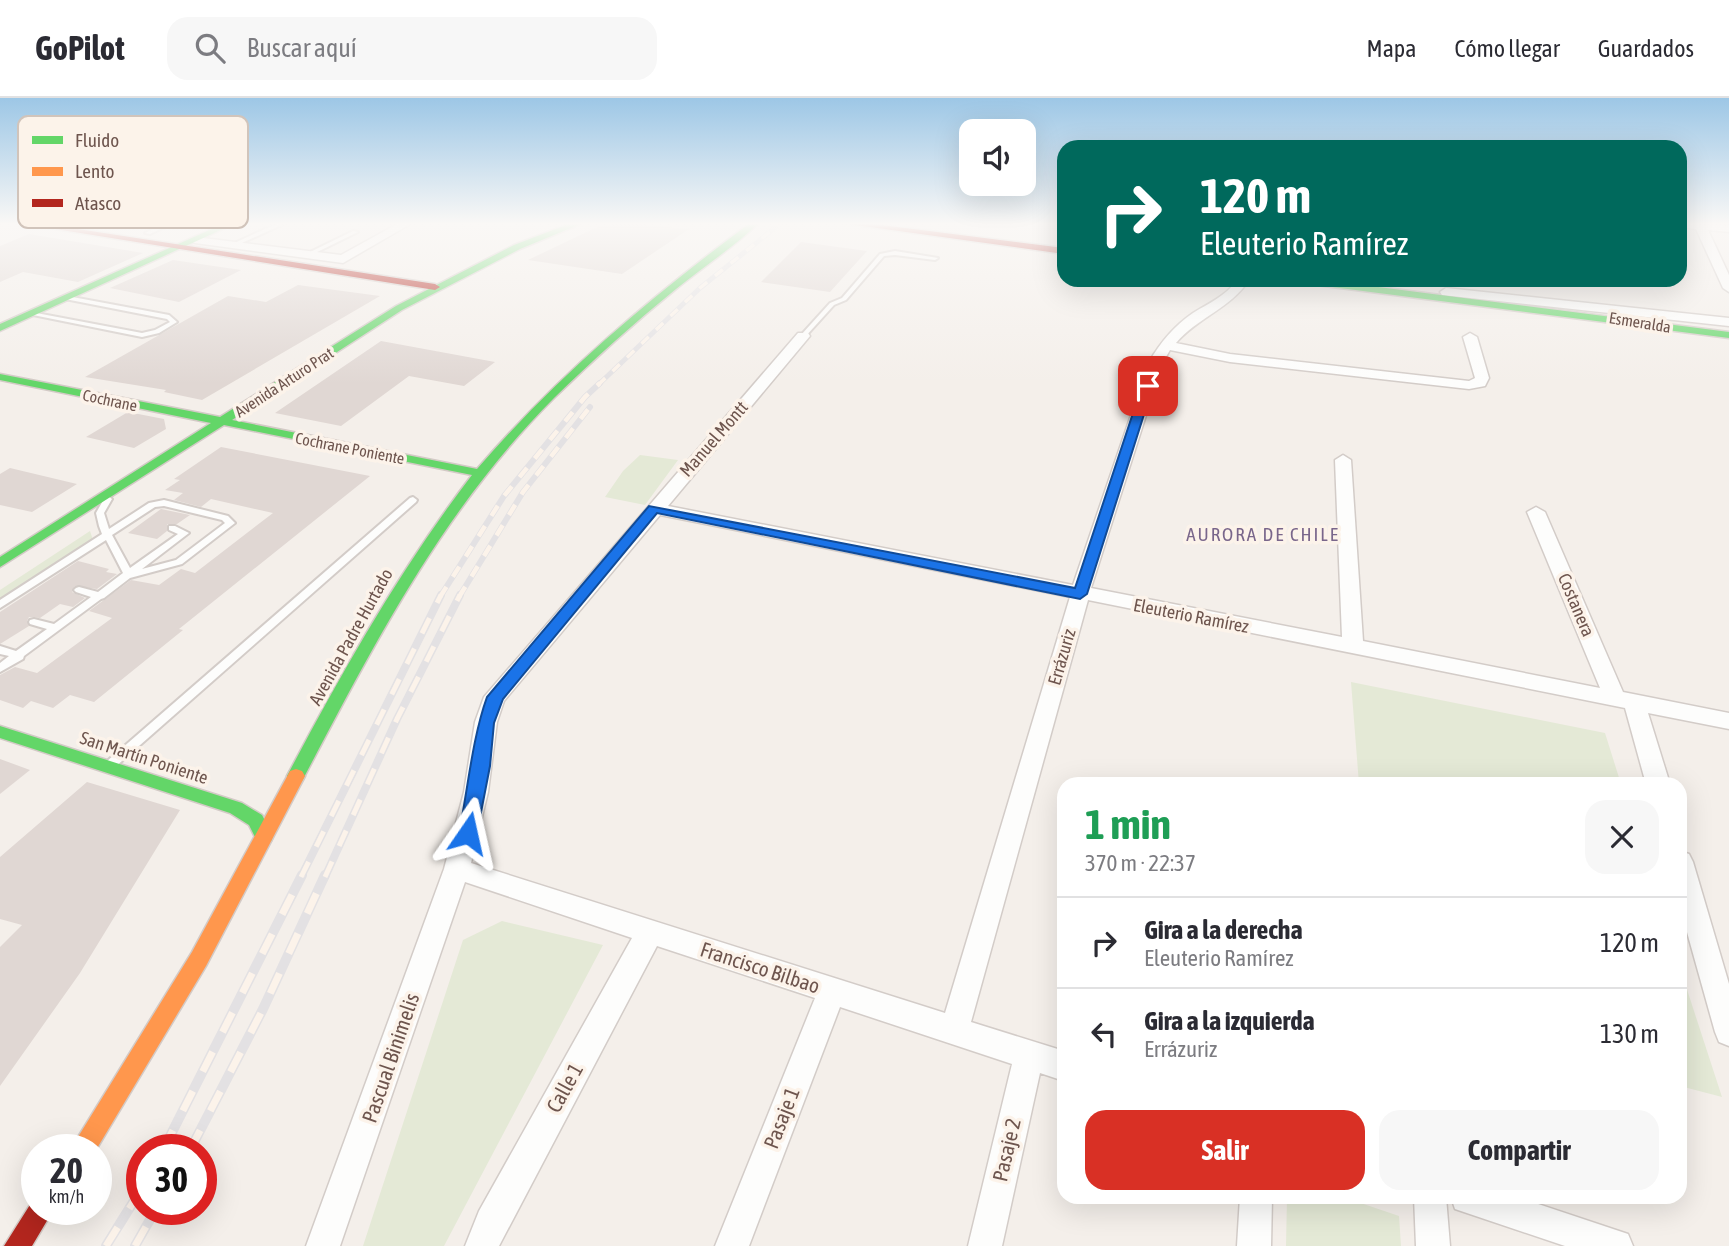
<!DOCTYPE html>
<html lang="es">
<head>
<meta charset="utf-8">
<style>
  :root { --surface:#fff; --page:#f7f7f7; --text:#2b2b33; --muted:#7c7c81; --line:#e1e1e2; --accent:#d93025 }
  body { margin:0; font-family:"Asap Condensed",sans-serif; background:var(--page); color:var(--text); height:100vh; display:flex; flex-direction:column; font-size:26px; white-space:nowrap }
  * { box-sizing:border-box; margin:0 }
  p { font-size:23px; color:var(--muted) }
  .icon { flex:none; width:38px; height:38px; fill:none; stroke:currentColor; stroke-width:2; stroke-linecap:round; stroke-linejoin:round }
  .map { position:relative; flex:1; overflow:hidden }
  .details { position:absolute; left:1057px; top:679px; width:630px; height:427px; display:flex; flex-direction:column; background:var(--surface); border-radius:21px; box-shadow:0 7px 28px #0002 }
  .details>* { flex:none }
  .guide { position:absolute; left:1057px; top:42px; width:630px; height:147px; border-radius:21px; box-shadow:0 7px 28px #0002; background:#00695c; color:#fff; overflow:hidden }
  .controls { position:absolute; left:959px; top:21px; display:grid; gap:14px }
  .controls a { display:grid; place-items:center; width:77px; height:77px; border-radius:14px; background:var(--surface); box-shadow:0 7px 28px #0002; font-size:35px }
  .speed { position:absolute; left:21px; top:1036px; display:flex; gap:14px; font-size:35px; font-weight:700; text-align:center }
  .speed>* { display:grid; place-content:center; width:91px; height:91px; border-radius:50%; background:var(--surface); box-shadow:0 7px 28px #0002; line-height:1 }
  .speed small { font-size:18px; font-weight:400 }
  .speed .limit { border:10px solid #d22; background:#fff; color:#111 }
  .pin { position:absolute; display:grid; place-items:center; width:60px; height:60px; color:#fff; margin:-30px; border-radius:14px; box-shadow:0 4px 10px #0006 }
  .me { position:absolute; width:77px; margin:-38px; rotate:11deg; stroke-linejoin:round; filter:drop-shadow(0 0 5px #0008) }
  .turn { display:flex; align-items:center; gap:24px; height:147px; padding:0 28px; font-size:32px }
  .turn .icon { width:91px; height:91px; stroke-width:2.5 }
  .turn b { display:block; font-size:49px; line-height:60px }
  .round { display:grid; place-items:center; flex:none; width:74px; height:74px; border-radius:21px; background:var(--page) }
  .summary { display:flex; align-items:center; justify-content:space-between; height:119px; padding:0 28px }
  h1 { font-size:42px; font-weight:700; line-height:52px; color:#1e9e55 }
  .button { display:flex; gap:14px; margin-top:auto; padding:14px 28px }
  .button a { flex:1; height:80px; border-radius:21px; background:var(--accent); color:#fff; font-size:28px; font-weight:700; line-height:80px; text-align:center }
  .button a+a { background:var(--page); color:var(--text) }
  ul { padding:0; list-style:none }
  li { display:flex; align-items:center; gap:21px; height:91px; padding:0 28px; border-top:2px solid var(--line) }
  li div { flex:1 }
  li b { display:block; font-size:26px }
  li em { font-style:normal }
  header { display:flex; align-items:center; gap:42px; box-sizing:border-box; height:98px; padding:0 35px; background:var(--surface); border-bottom:2px solid var(--line) }
  header strong { font-size:33px }
  nav { display:flex; gap:38px; margin-inline-start:auto; font-size:24px }
  .search { width:490px; height:63px; background:var(--page); display:flex; align-items:center; gap:18px; box-sizing:border-box; padding:0 24px; border-radius:21px; color:var(--muted); font-size:26px }
  .map>svg:first-child { display:block }
  .green { fill:#e4e9d6 }
  .building { fill:#e0d7d3 }
  .lines { fill:none; stroke-linecap:round; stroke-linejoin:round }
  .lane-casing { stroke:#d3ccc8; stroke-width:4 }
  .street-casing { stroke:#d3ccc8; stroke-width:3 }
  .fast-casing { stroke:#d3cac6; stroke-width:3 }
  .slow-casing { stroke:#d3cac6; stroke-width:3 }
  .jam-casing { stroke:#d3cac6; stroke-width:3 }
  .lane { fill:#fdfdfc; fill-rule:evenodd }
  .street { fill:#fdfdfc; fill-rule:evenodd }
  .fast { fill:#63d668; fill-rule:evenodd }
  .slow { fill:#ff974d; fill-rule:evenodd }
  .jam { fill:#b3261e; fill-rule:evenodd }
  .rail-far3-casing { stroke:#e3e1e3; stroke-width:5 }
  .rail-far2-casing { stroke:#e3e1e3; stroke-width:6 }
  .rail-far1-casing { stroke:#e3e1e3; stroke-width:8 }
  .rail-casing { stroke:#e3e1e3; stroke-width:10 }
  .rail-far3 { stroke:#fcf3ea; stroke-width:3.5; stroke-dasharray:10; stroke-linecap:butt }
  .rail-far2 { stroke:#fcf3ea; stroke-width:4.5; stroke-dasharray:12; stroke-linecap:butt }
  .rail-far1 { stroke:#fcf3ea; stroke-width:5; stroke-dasharray:17; stroke-linecap:butt }
  .rail { stroke:#fcf3ea; stroke-width:7; stroke-dasharray:22; stroke-linecap:butt }
  .route { fill:#1a73e8; stroke:#114b97; stroke-width:2 }
  .labels { text-anchor:middle; stroke-width:7; stroke-linejoin:round; paint-order:stroke }
  .far-street-label { font-size:16px; fill:#6e554e; stroke:#fcf3ea }
  .street-label { font-size:18px; fill:#6e554e; stroke:#fcf3ea }
  .neighbourhood-label { font-size:19px; letter-spacing:2px; fill:#79668b; stroke:#fcf3ea }
  .near-street-label { font-size:21px; fill:#6e554e; stroke:#fcf3ea }
  .key { fill:#fcf3ea; stroke:#d1c4bb; stroke-width:2 }
  .key-label { font-size:19px; fill:#6e554e }
</style>
</head>
<body>
<header>
<strong>GoPilot</strong>
<div class="search"><svg class="icon" aria-label="search" viewBox="0 0 24 24"><circle cx="10" cy="10" r="6"/><path d="M15 15l6 6"/></svg>Buscar aquí</div>
<nav><a>Mapa</a><a>Cómo llegar</a><a>Guardados</a></nav>
</header>
<div class="map">
<svg width="1729" height="1148" viewBox="0 0 1729 1148">
  <rect width="100%" height="100%" fill="#f4efea"/>
  <path class="green" d="M640 357 678 362 645 407 605 399 623 373Z
    M90 433 93 442 0 503V492Z
    M1351 584 1605 635 1621 686H1359Z
    M502 823 603 847 444 1148H363L463 842Z
    M1680 870 1722 999 1680 988Z
    M1287 1099H1343L1399 1118 1401 1148H1286Z"/>
  <path class="building" d="M621 125 689 131 622 176 528 162 595 130Z
    M29 136 143 155 78 184 23 174 0 184V148Z
    M801 144 867 153 830 194 761 184Z
    M173 162 241 172 179 204 110 190Z
    M298 187 380 198 202 302 164 294 166 292 85 279 228 198 266 204Z
    M381 243 495 264 464 288 409 278 341 328 275 315Z
    M128 314 164 321 166 331 134 350 86 339Z
    M221 349 370 378 179 531 183 532 94 604 70 597 53 610 31 603 23 610 0 602V577L15 569 37 575 112 520 89 513 131 482 159 487 181 471 195 475 273 415 211 401 201 409 174 402 183 395 165 392 180 382 174 381Z
    M10 370 77 386 32 414 0 407V376Z
    M161 411 190 417 177 426H167V433L157 441 128 435Z
    M78 463 109 471 106 474 117 476 97 491 75 488 72 494 85 500 73 509 60 506 40 520 29 519 27 523 29 528 0 546V514Z
    M0 661 30 672 0 696Z
    M87 684 180 712 80 875 0 988V849L22 827 0 821V759Z"/>
  <g class="lines">
    <g class="lane-casing">
      <path id="lane" d="M165 125H173L150 136 145 135Z
        M278 125H286L233 149 228 148Z
        M353 133 358 134 311 157 306 156Z
        M895 153 938 160 935 162 895 157 884 158 846 202 834 207 805 239H801V237L830 205 842 200 880 156Z
        M67 198 169 217 177 224 159 235 142 239 28 216 31 214 142 235 155 232 170 224 167 221 65 201V199Z
        M108 398 112 401 104 415 109 431 149 405 164 402 228 418 235 425 182 466 130 480 104 500 101 501 24 558 23 561 0 574V565L9 558 0 556V548L16 553 47 531 30 526 29 524 30 522 34 521 54 526 91 499 76 494 74 492 76 490 79 489 98 494 123 475 106 442 0 510V502L102 436 99 428 96 415 105 399ZM164 408 222 422 225 425 176 462 142 471 189 435 175 428H169V432L178 436 130 470 112 437 155 409Z
        M413 399 417 402 416 404 114 670H106L104 667 106 664 410 400Z"/>
    </g>
    <g class="street-casing">
      <path id="street" d="M399 125H412L343 165 195 145 189 142 195 139 341 157Z
        M1680 125 1729 128V134L1708 132 1729 177V194L1723 190 1696 131 1680 129Z
        M1237 182H1249C1231 210 1197 220 1176 245L1230 256 1469 283 1475 280 1463 239 1470 235 1477 239 1489 280 1485 288 1469 291 1230 264 1170 252 1163 264 1091 490 1342 539 1335 362 1343 357 1351 362 1363 543 1600 590 1527 414 1536 409 1545 414 1623 594 1729 615V631L1648 615 1670 686H1646L1625 610 1088 502 971 924 1064 953V983L1040 975 1002 1148H968L1012 966 840 909 749 1148H715L815 900 657 848 499 1148H465L479 1113 632 840 465 784 340 1148H306L444 771 464 694 475 624 484 599 798 235H808L810 238 668 408 1073 487 1149 264C1160 245 1174 228 1193 215 1209 205 1226 198 1237 182ZM660 417 1070 499 945 915 471 765 488 694 497 624 504 603Z
        M1446 190 1729 220V228L1442 197 1440 194Z
        M1680 753 1689 756 1693 764 1729 886V948L1719 944 1715 934 1680 809Z
        M1240 1099H1272L1271 1148H1237Z
        M1414 1099H1446L1450 1148H1416Z
        M1451 1099H1517L1628 1136 1633 1148H1565L1455 1111Z"/>
    </g>
    <g class="fast-casing">
      <path id="fast" d="M225 125H236L0 233V226Z
        M571 125H583L520 151 402 212 232 322 477 371C558 277 651 199 750 125H759C734 149 703 169 676 191 634 225 593 262 554 300 444 410 374 546 302 683L296 685 290 683 287 678C342 574 400 471 472 377L224 327 0 469V459L211 325 0 282V276L220 319 396 208 514 147Z
        M1296 182H1324L1729 234V240L1301 185Z
        M0 628 242 705 262 717 273 738 271 743 264 746 257 743 249 727 230 715 0 640Z"/>
    </g>
    <g class="slow-casing">
      <path id="slow" d="M296 671 302 673 305 678 206 868 96 1052H70L192 854 290 673Z"/>
    </g>
    <g class="jam-casing">
      <path id="jam" d="M18 125H39L435 186 440 189 435 192Z
        M841 125H866L1064 150V156Z
        M37 1101V1111H54L32 1148H4L33 1102Z"/>
    </g>
    <use href="#lane" class="lane"/>
    <use href="#street" class="street"/>
    <use href="#fast" class="fast"/>
    <use href="#slow" class="slow"/>
    <use href="#jam" class="jam"/>
    <g class="rail-far3-casing">
      <path id="rail-far3" d="M598 287 700 190 781 125"/>
    </g>
    <g class="rail-far2-casing">
      <path id="rail-far2" d="M440 499 504 398 585 299 600 285
        M459 499 523 394 590 309"/>
    </g>
    <g class="rail-far1-casing">
      <path id="rail-far1" d="M301 779 441 497
        M325 779 397 621 460 497"/>
    </g>
    <g class="rail-casing">
      <path id="rail" d="M163 1052 302 777
        M190 1052 263 911 325 777
        M106 1148 142 1090
        M135 1148 156 1111"/>
    </g>
    <use href="#rail-far3" class="rail-far3"/>
    <use href="#rail-far2" class="rail-far2"/>
    <use href="#rail-far1" class="rail-far1"/>
    <use href="#rail" class="rail"/>
  </g>
  <linearGradient id="sky" x2="0" y2="1"><stop stop-color="#9dc7e6"/><stop offset="0.44" stop-color="#faf8f6"/><stop offset="1" stop-color="#faf8f6" stop-opacity="0"/></linearGradient>
  <rect width="1729" height="286" fill="url(#sky)"/>
  <path class="route" d="M1148 284 1153 288 1087 496 1080 501 657 415 503 601 494 625 490 668 477 735 475 741 468 743 461 741 459 735C468 691 472 641 487 599L649 408 1075 490 1142 288Z"/>
  <g class="labels">
    <g class="far-street-label">
      <text transform="translate(1640 224) rotate(9)" y="6">Esmeralda</text>
      <text transform="translate(284 284) rotate(-33)" y="6">Avenida Arturo Prat</text>
      <text transform="translate(110 302) rotate(12)" y="6">Cochrane</text>
      <text transform="translate(350 350) rotate(11)" y="6">Cochrane Poniente</text>
    </g>
    <g class="street-label">
      <text transform="translate(714 341) rotate(-49)" y="6">Manuel Montt</text>
      <text transform="translate(1576 507) rotate(67)" y="6">Costanera</text>
      <text transform="translate(1191 518) rotate(11)" y="6">Eleuterio Ramírez</text>
      <text transform="translate(351 539) rotate(-61)" y="6">Avenida Padre Hurtado</text>
      <text transform="translate(1062 559) rotate(-74)" y="6">Errázuriz</text>
      <text transform="translate(144 660) rotate(18)" y="6">San Martín Poniente</text>
    </g>
    <g class="neighbourhood-label">
      <text x="1263" y="443">AURORA DE CHILE</text>
    </g>
    <g class="near-street-label">
      <text transform="translate(760 870) rotate(18)" y="7">Francisco Bilbao</text>
      <text transform="translate(391 960) rotate(-71)" y="7">Pascual Binimelis</text>
      <text transform="translate(565 990) rotate(-61)" y="7">Calle 1</text>
      <text transform="translate(782 1020) rotate(-69)" y="7">Pasaje 1</text>
      <text transform="translate(1007 1052) rotate(-77)" y="7">Pasaje 2</text>
    </g>
  </g>
  <rect x="18" y="18" width="230" height="112" rx="10" class="key"/>
  <rect x="32" y="38" width="31" height="8" fill="#63d668"/>
  <rect x="32" y="69" width="31" height="9" fill="#ff974d"/>
  <rect x="32" y="101" width="31" height="8" fill="#b3261e"/>
  <g class="key-label">
    <text x="75" y="49">Fluido</text>
    <text x="75" y="80">Lento</text>
    <text x="75" y="112">Atasco</text>
  </g>
</svg>
<div class="controls">
<a><svg class="icon" aria-label="sound" viewBox="0 0 24 24"><path d="M4 9h4l5-4v14l-5-4H4zM17 9q2 3 0 6"/></svg></a>
</div>
<div class="speed"><div>20<small>km/h</small></div><div class="limit">30</div></div>
<div class="pin" style="left:1148px;top:288px;background:#d93025"><svg class="icon" aria-label="arrive" viewBox="0 0 24 24"><path d="M6 21V4h12l-3 4 3 4H6"/></svg></div>
<svg class="me" style="left:468px;top:735px" viewBox="-20 -20 40 40"><path d="M0-17L14 15 0 8-14 15z" fill="#1a73e8" stroke="#fff" stroke-width="4"/></svg>
<div class="guide">
<div class="turn"><svg class="icon" aria-label="right" viewBox="0 0 24 24"><path d="M7 20v-9h11M14 6l5 5-5 5"/></svg><div><b>120 m</b>Eleuterio Ramírez</div></div>
</div>
<section class="details">
<div class="summary"><div><h1>1 min</h1><p>370 m · 22:37</p></div><a class="round"><svg class="icon" aria-label="close" viewBox="0 0 24 24"><path d="M6 6l12 12M18 6L6 18"/></svg></a></div>
<ul>
<li><svg class="icon" aria-label="right" viewBox="0 0 24 24"><path d="M7 20v-9h11M14 6l5 5-5 5"/></svg><div><b>Gira a la derecha</b><p>Eleuterio Ramírez</p></div><em>120 m</em></li>
<li><svg class="icon" aria-label="left" viewBox="0 0 24 24"><path d="M17 20v-9H6M10 6l-5 5 5 5"/></svg><div><b>Gira a la izquierda</b><p>Errázuriz</p></div><em>130 m</em></li>
</ul>
<div class="button"><a>Salir</a><a>Compartir</a></div>
</section>
</div>
</body>
</html>
